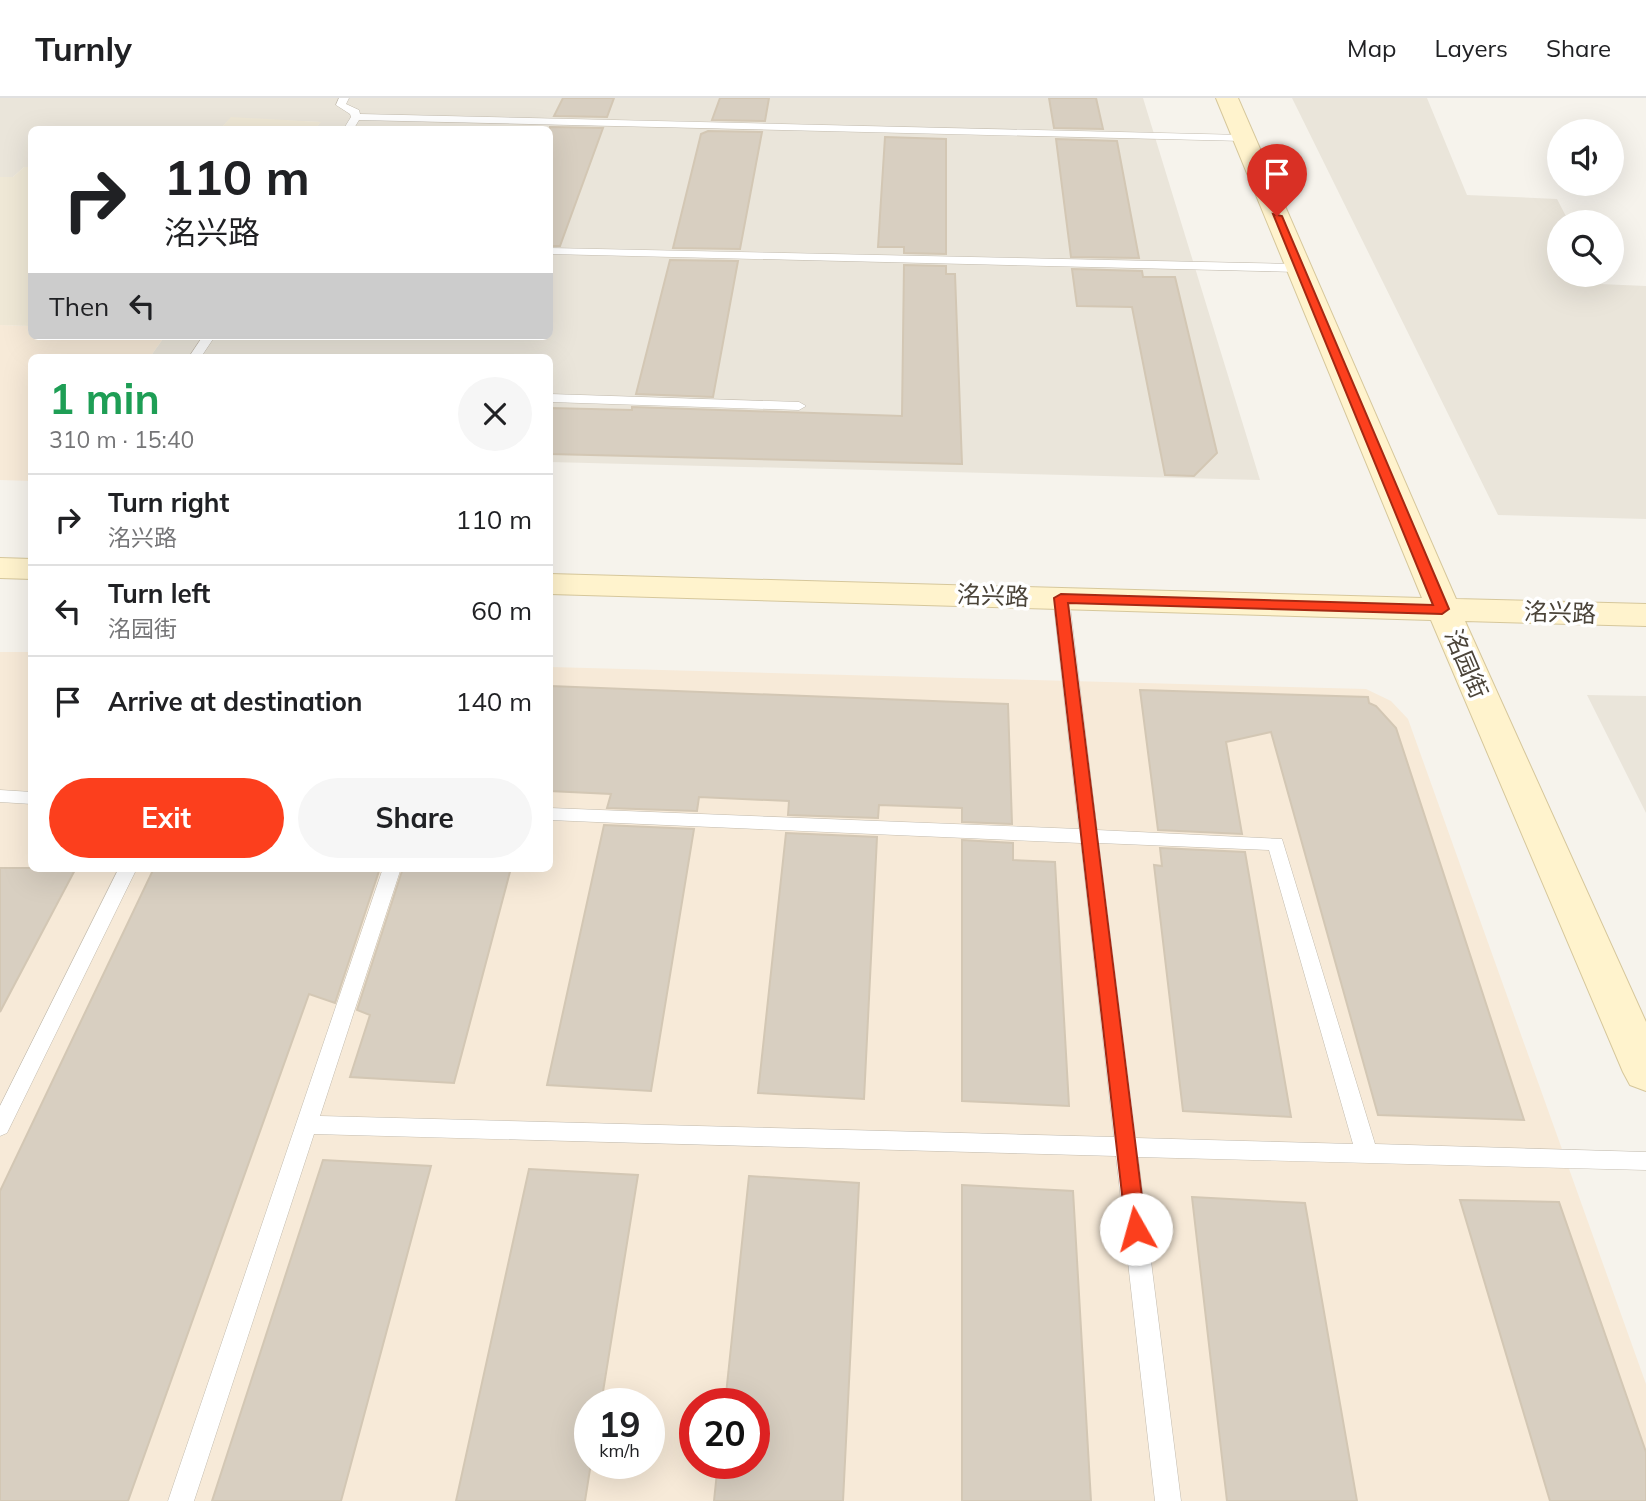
<!DOCTYPE html>
<html lang="en">
<head>
<meta charset="utf-8">
<style>
  :root { --surface:#fff; --page:#f6f6f6; --text:#202124; --muted:#757577; --line:#e0e0e0; --accent:#fc3f1d }
  body { margin:0; font-family:Mulish,"Noto Sans SC",sans-serif; background:var(--page); color:var(--text); height:100vh; display:flex; flex-direction:column; font-size:26px; white-space:nowrap }
  * { box-sizing:border-box; margin:0 }
  p { font-size:23px; color:var(--muted) }
  .icon { flex:none; width:38px; height:38px; fill:none; stroke:currentColor; stroke-width:2; stroke-linecap:round; stroke-linejoin:round }
  .map { position:relative; flex:1; overflow:hidden }
  .sheet { position:absolute; left:28px; top:256px; width:525px; height:518px; display:flex; flex-direction:column; background:var(--surface); border-radius:10px; box-shadow:0 7px 28px #0002 }
  .sheet>* { flex:none }
  .hud { position:absolute; left:28px; top:28px; width:525px; height:214px; border-radius:10px; box-shadow:0 7px 28px #0002; background:#fff; color:var(--text); overflow:hidden }
  .tools { position:absolute; left:1547px; top:21px; display:grid; gap:14px }
  .tools a { display:grid; place-items:center; width:77px; height:77px; border-radius:50%; background:var(--surface); box-shadow:0 7px 28px #0002; font-size:35px }
  .speed { position:absolute; left:574px; top:1290px; display:flex; gap:14px; font-size:35px; font-weight:700; text-align:center }
  .speed>* { display:grid; place-content:center; width:91px; height:91px; border-radius:50%; background:var(--surface); box-shadow:0 7px 28px #0002; line-height:1 }
  .speed small { font-size:18px; font-weight:400 }
  .speed .limit { border:10px solid #d22; background:#fff; color:#111 }
  .pin { position:absolute; display:grid; place-items:center; width:60px; height:60px; color:#fff; margin:-72px -30px; border-radius:50% 50% 50% 0; rotate:-45deg; box-shadow:0 0 7px #0007 }
  .pin .icon { rotate:45deg }
  .me { position:absolute; width:77px; margin:-38px; rotate:353deg; stroke-linejoin:round; filter:drop-shadow(0 0 5px #0008) }
  .turn { display:flex; align-items:center; gap:24px; height:147px; padding:0 21px; font-size:32px }
  .turn .icon { width:91px; height:91px; stroke-width:2.5 }
  .turn b { display:block; font-size:49px; line-height:60px }
  .then { display:flex; align-items:center; height:66px; padding:0 21px; background:#0003; gap:14px; font-size:26px }
  .round { display:grid; place-items:center; flex:none; width:74px; height:74px; border-radius:37px; background:var(--page) }
  .head { display:flex; align-items:center; justify-content:space-between; height:119px; padding:0 21px }
  h1 { font-size:42px; font-weight:700; line-height:52px; color:#1e9e55 }
  .cta { display:flex; gap:14px; margin-top:auto; padding:14px 21px }
  .cta a { flex:1; height:80px; border-radius:42px; background:var(--accent); color:#fff; font-size:28px; font-weight:700; line-height:80px; text-align:center }
  .cta a+a { background:var(--page); color:var(--text) }
  ul { padding:0; list-style:none }
  li { display:flex; align-items:center; gap:21px; height:91px; padding:0 21px; border-top:2px solid var(--line) }
  li div { flex:1 }
  li b { display:block; font-size:26px }
  li em { font-style:normal }
  header { display:flex; align-items:center; gap:42px; box-sizing:border-box; height:98px; padding:0 35px; background:var(--surface); border-bottom:2px solid var(--line) }
  header strong { font-size:33px }
  nav { display:flex; gap:38px; margin-inline-start:auto; font-size:24px }
  .map>svg:first-child { display:block }
  .residential { fill:#eae5da }
  .commercial { fill:#f7ead8; fill-rule:evenodd }
  .education { fill:#efe8d6 }
  .building { fill:#d8cfc1; stroke:#d3c7b4; stroke-width:2 }
  .lines { fill:none; stroke-linecap:round; stroke-linejoin:round }
  .lane-casing { stroke:#c2bbae; stroke-width:1 }
  .secondary-casing { stroke:#d6c79b; stroke-width:2 }
  .lane { fill:#fff; fill-rule:evenodd }
  .secondary { fill:#fff3cd; fill-rule:evenodd }
  .route { fill:#fc3f1d; stroke:#a42913; stroke-width:2 }
  .labels { text-anchor:middle; stroke-width:7; stroke-linejoin:round; paint-order:stroke }
  .street-label { font-size:24px; fill:#4b4439; stroke:#fff }
</style>
</head>
<body>
<header>
<strong>Turnly</strong>
<nav><a>Map</a><a>Layers</a><a>Share</a></nav>
</header>
<div class="map">
<svg width="1646" height="1403" viewBox="0 0 1646 1403">
  <rect width="100%" height="100%" fill="#f6f3ec"/>
  <path class="residential" d="M0 0H1143L1260 382 550 364V259H150L165 238H550V32H315L320 24 231 20 220 31 32 32 31 69H24L13 79H0Z
    M1292 0H1427L1467 97 1557 101 1569 124H1559V177H1595L1600 186 1646 188V421L1498 417Z
    M1587 597 1646 598V715Z"/>
  <path class="commercial" d="M0 227 31 228 32 238H165L150 259H32L31 383 0 382Z
    M0 554H31L32 770H550V569L1366 591 1391 603 1408 621 1646 1286V1403H0ZM590 1306H649V1365H590ZM695 1306H754V1365H695Z"/>
  <path class="education" d="M231 19 321 24 315 31H220Z
    M24 69H32L31 228 0 227V79H13Z"/>
  <path class="building" d="M563 0H614L607 19 554 18Z
    M720 0H769L765 23 712 22Z
    M1049 0H1096L1103 31 1054 30Z
    M550 29 603 30 560 148H550Z
    M708 33 762 34 740 151 673 150 701 36Z
    M885 39 946 41V156L904 155V149H878Z
    M1056 41 1117 43 1139 160 1071 159Z
    M670 162 738 163 713 299 636 296Z
    M904 167 946 168V176H955L962 366 550 356V310L632 312V309L902 318Z
    M1072 171 1142 173 1143 179H1175L1217 355 1194 378 1165 377 1132 209 1077 208Z
    M550 588 1008 606 1012 726 962 724V710L879 707 878 720 788 717 789 703 699 699 697 713 607 710 611 696 550 693Z
    M1140 592 1368 599 1369 605 1376 608 1396 630 1524 1022 1378 1017 1271 634 1226 644 1242 736 1158 732Z
    M604 727 694 731 651 993 547 987Z
    M786 735 877 739 864 1001 758 995Z
    M962 742 1013 745V762L1055 764 1069 1008 962 1003Z
    M1160 750 1245 754 1291 1019 1183 1013 1154 767 1162 768Z
    M0 770H76L0 914Z
    M154 770H380L335 905 309 896 128 1403H0V1093Z
    M403 770H511L454 985 350 979 370 917 357 912Z
    M323 1062 431 1068 341 1403H212Z
    M529 1071 638 1077 601 1306H590L591 1365 585 1403H456Z
    M749 1078 859 1085 843 1403H714L718 1365H754V1306H725Z
    M962 1087 1073 1093 1091 1403H962Z
    M1192 1099 1305 1105 1357 1403H1227Z
    M1460 1102 1559 1104 1646 1354V1403H1550Z"/>
  <g class="lines">
    <g class="lane-casing">
      <path id="lane" d="M339 0H349L346 6 359 12 360 16 1244 37 1249 40 1244 43 359 22 353 32H343L351 19 350 16 336 7Z
        M550 150 1298 166 1304 170 1298 174 550 156Z
        M203 238H215L201 259H189Z
        M550 296 799 304 806 308 799 312 550 304Z
        M1061 495 1069 500 1097 732 1282 741 1375 1046 1646 1054V1072L1138 1059 1181 1403H1155L1116 1058 314 1036 194 1403H168L383 770H401L320 1018 1114 1039 1081 745 550 722V710L1079 731 1053 500ZM1099 745 1269 752 1353 1046 1136 1040Z
        M0 692 32 694V706L0 704Z
        M119 770H137L7 1035 0 1038V1008Z"/>
    </g>
    <g class="secondary-casing">
      <path id="secondary" d="M1216 0H1238L1456 501 1646 506V528L1465 523 1646 924V993L1630 987 1623 974 1431 522 550 496V476L1422 500Z
        M0 460 32 461V481L0 480Z"/>
    </g>
    <use href="#lane" class="lane"/>
    <use href="#secondary" class="secondary"/>
  </g>
  <path class="route" d="M1273 116 1282 118 1449 511 1442 516 1068 505 1146 1131 1143 1137 1136 1140 1129 1137 1126 1131 1054 500 1061 496 1433 507Z"/>
  <g class="labels">
    <g class="street-label">
      <text transform="translate(993 498) rotate(2)" y="8">洺兴路</text>
      <text transform="translate(1560 515) rotate(2)" y="8">洺兴路</text>
      <text transform="translate(1466 566) rotate(67)" y="8">洺园街</text>
    </g>
  </g>
</svg>
<div class="tools">
<a><svg class="icon" aria-label="sound" viewBox="0 0 24 24"><path d="M4 9h4l5-4v14l-5-4H4zM17 9q2 3 0 6"/></svg></a>
<a><svg class="icon" aria-label="search" viewBox="0 0 24 24"><circle cx="10" cy="10" r="6"/><path d="M15 15l6 6"/></svg></a>
</div>
<div class="speed"><div>19<small>km/h</small></div><div class="limit">20</div></div>
<div class="pin" style="left:1277px;top:118px;background:#d93025"><svg class="icon" aria-label="arrive" viewBox="0 0 24 24"><path d="M6 21V4h12l-3 4 3 4H6"/></svg></div>
<svg class="me" style="left:1136px;top:1131px" viewBox="-20 -20 40 40"><circle r="19" fill="#fff"/><path d="M0-13L10 11 0 6-10 11z" fill="#fc3f1d"/></svg>
<div class="hud">
<div class="turn"><svg class="icon" aria-label="right" viewBox="0 0 24 24"><path d="M7 20v-9h11M14 6l5 5-5 5"/></svg><div><b>110 m</b>洺兴路</div></div>
<div class="then">Then<svg class="icon" aria-label="left" viewBox="0 0 24 24"><path d="M17 20v-9H6M10 6l-5 5 5 5"/></svg></div>
</div>
<section class="sheet">
<div class="head"><div><h1>1 min</h1><p>310 m · 15:40</p></div><a class="round"><svg class="icon" aria-label="close" viewBox="0 0 24 24"><path d="M6 6l12 12M18 6L6 18"/></svg></a></div>
<ul>
<li><svg class="icon" aria-label="right" viewBox="0 0 24 24"><path d="M7 20v-9h11M14 6l5 5-5 5"/></svg><div><b>Turn right</b><p>洺兴路</p></div><em>110 m</em></li>
<li><svg class="icon" aria-label="left" viewBox="0 0 24 24"><path d="M17 20v-9H6M10 6l-5 5 5 5"/></svg><div><b>Turn left</b><p>洺园街</p></div><em>60 m</em></li>
<li><svg class="icon" aria-label="arrive" viewBox="0 0 24 24"><path d="M6 21V4h12l-3 4 3 4H6"/></svg><div><b>Arrive at destination</b></div><em>140 m</em></li>
</ul>
<div class="cta"><a>Exit</a><a>Share</a></div>
</section>
</div>
</body>
</html>
